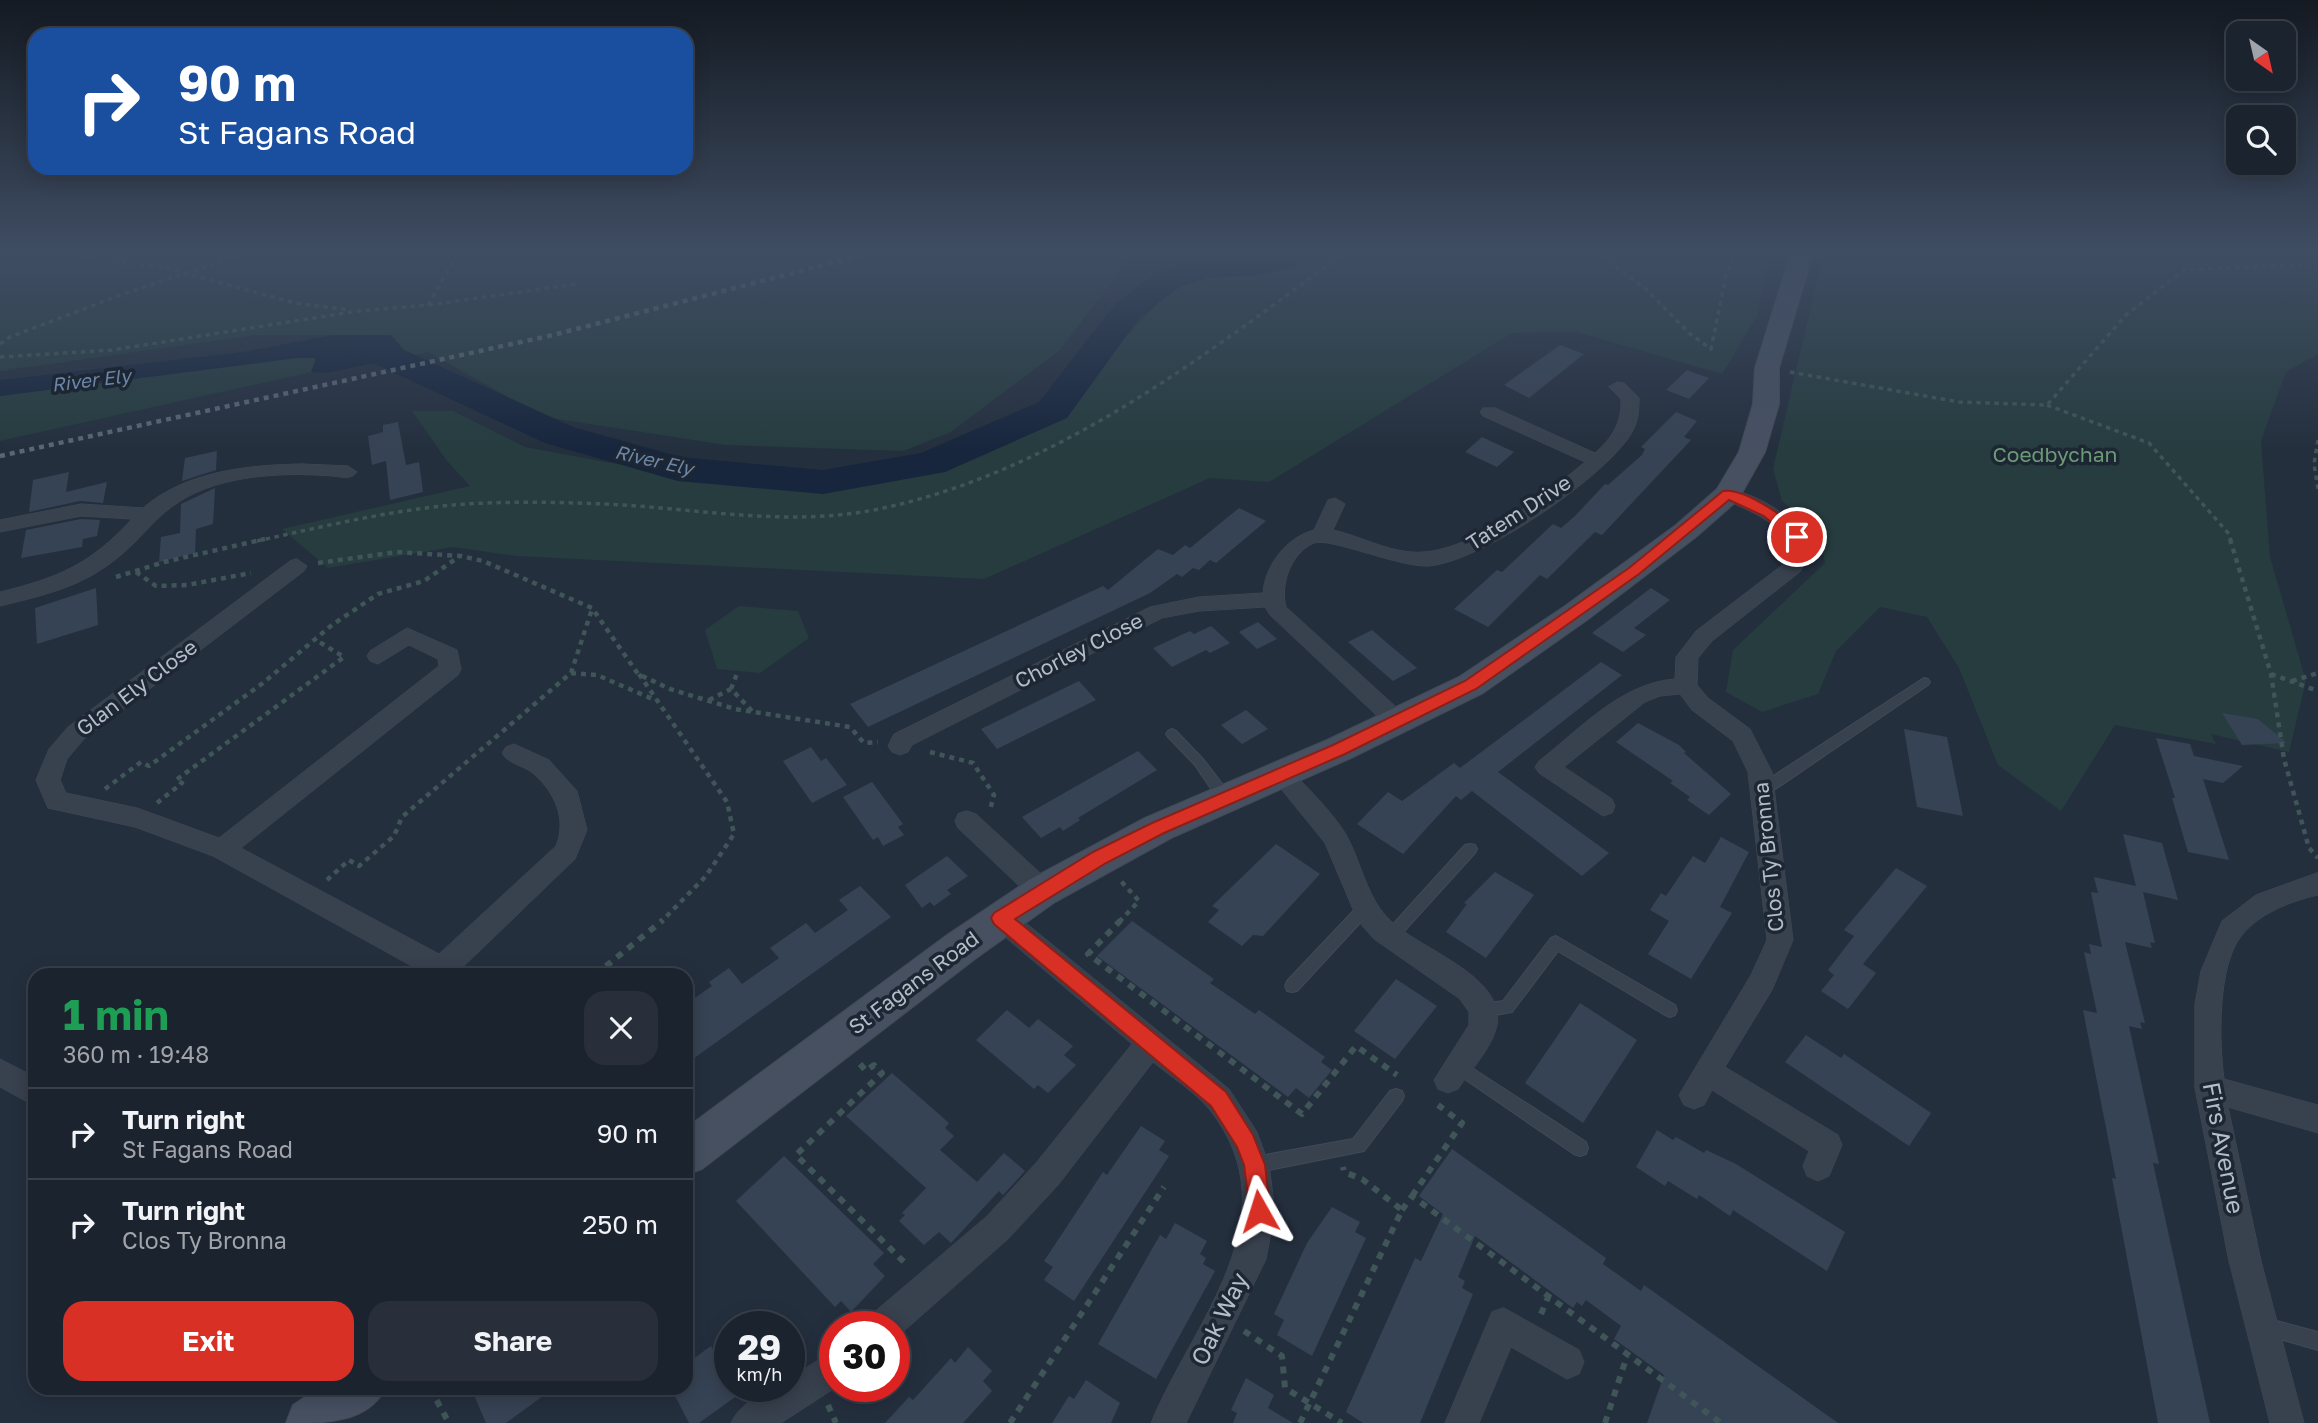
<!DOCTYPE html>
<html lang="en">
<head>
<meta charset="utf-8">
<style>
  :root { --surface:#1b232e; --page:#282f3a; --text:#f1f3f6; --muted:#a0a4aa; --line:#39404a; --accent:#d93025 }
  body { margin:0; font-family:"Golos Text",sans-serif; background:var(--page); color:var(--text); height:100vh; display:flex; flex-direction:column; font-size:26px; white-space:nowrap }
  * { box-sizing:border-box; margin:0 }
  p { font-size:23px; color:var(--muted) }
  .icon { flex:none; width:38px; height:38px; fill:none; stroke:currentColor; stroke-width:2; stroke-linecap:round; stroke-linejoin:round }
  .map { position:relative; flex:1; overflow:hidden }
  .sheet { position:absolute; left:28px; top:968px; width:665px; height:427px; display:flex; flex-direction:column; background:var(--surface); border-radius:21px; box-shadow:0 4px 18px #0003,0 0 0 2px var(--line) }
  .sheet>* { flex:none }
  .guide { position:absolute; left:28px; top:28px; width:665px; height:147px; border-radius:21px; box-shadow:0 4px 18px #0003,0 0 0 2px var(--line); background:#1a4fa0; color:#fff; overflow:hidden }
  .needle { width:46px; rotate:146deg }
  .tools { position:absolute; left:2226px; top:21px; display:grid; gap:14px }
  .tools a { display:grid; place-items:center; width:70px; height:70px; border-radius:14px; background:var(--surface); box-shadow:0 4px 18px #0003,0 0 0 2px var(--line); font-size:35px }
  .speed { position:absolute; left:714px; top:1311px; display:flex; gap:14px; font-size:35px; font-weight:700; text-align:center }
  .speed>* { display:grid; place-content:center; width:91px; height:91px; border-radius:50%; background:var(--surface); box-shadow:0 4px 18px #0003,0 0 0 2px var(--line); line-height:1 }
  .speed small { font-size:18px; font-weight:400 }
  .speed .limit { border:10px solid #d22; background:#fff; color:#111 }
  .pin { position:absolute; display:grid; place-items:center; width:60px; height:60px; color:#fff; margin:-30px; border:4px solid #fff; border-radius:50%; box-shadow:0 2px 7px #0007 }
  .me { position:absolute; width:77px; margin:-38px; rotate:354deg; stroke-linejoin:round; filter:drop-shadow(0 0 5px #0008) }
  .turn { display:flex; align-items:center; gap:24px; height:147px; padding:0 35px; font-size:32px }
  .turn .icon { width:91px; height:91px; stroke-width:2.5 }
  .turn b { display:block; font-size:49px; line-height:60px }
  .round { display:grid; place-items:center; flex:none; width:74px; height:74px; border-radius:21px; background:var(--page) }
  .summary { display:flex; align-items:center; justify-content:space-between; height:119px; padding:0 35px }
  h1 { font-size:42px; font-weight:700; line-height:52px; color:#1e9e55 }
  .primary-button { display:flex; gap:14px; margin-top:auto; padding:14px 35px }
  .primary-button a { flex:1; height:80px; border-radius:21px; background:var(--accent); color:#fff; font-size:28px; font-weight:700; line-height:80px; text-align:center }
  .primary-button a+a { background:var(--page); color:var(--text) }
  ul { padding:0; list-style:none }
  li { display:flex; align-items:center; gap:21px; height:91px; padding:0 35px; border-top:2px solid var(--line) }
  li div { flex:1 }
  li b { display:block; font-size:26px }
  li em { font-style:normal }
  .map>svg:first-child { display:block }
  .green { fill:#263c3f }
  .water { fill:#17263c }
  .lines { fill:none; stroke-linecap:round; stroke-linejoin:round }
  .river { fill:#17263c; fill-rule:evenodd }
  .building { fill:#364354 }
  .lane-casing { stroke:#414a57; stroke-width:2 }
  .street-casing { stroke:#414a57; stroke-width:1 }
  .secondary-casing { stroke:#414a57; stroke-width:2 }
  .path-far2 { stroke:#3f5557; stroke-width:3.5; stroke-dasharray:4.5 4.5; stroke-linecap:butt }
  .path-far1 { stroke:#3f5557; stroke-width:4.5; stroke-dasharray:5 5; stroke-linecap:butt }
  .path { stroke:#3f5557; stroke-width:6; stroke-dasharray:7 7; stroke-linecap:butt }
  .lane { fill:#38414e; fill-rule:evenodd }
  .street { fill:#38414e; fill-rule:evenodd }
  .secondary { fill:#465061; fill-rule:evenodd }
  .rail { stroke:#5a6575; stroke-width:4.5; stroke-dasharray:5 5; stroke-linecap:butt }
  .route { fill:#d93025; stroke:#8d1f18; stroke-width:2 }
  .labels { text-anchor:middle; stroke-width:7; stroke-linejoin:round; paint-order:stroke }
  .far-water-label { font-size:19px; font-style:italic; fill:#6d86a8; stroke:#1d2633 }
  .park-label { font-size:21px; fill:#6b9a76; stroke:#1d2633 }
  .street-label { font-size:21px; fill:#b4bcc9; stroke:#1d2633 }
  .near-street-label { font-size:24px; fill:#b4bcc9; stroke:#1d2633 }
</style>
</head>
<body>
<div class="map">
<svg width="2318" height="1423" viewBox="0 0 2318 1423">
  <rect width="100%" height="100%" fill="#242f3e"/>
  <path class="green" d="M0 250H1237L1131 256 1059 351 951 432 903 451 726 445 544 417 428 352 409 356 391 335H256L0 371Z
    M1323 250H1770L1758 314 1722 374 1577 332 1512 333 1269 482 1210 478 984 579 516 556 453 547 328 568 282 529 470 486 447 461 412 411H453L525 447 606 462 700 476 789 478 874 485 938 471 993 439 1037 424 1075 389 1161 300 1187 281 1288 270Z
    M1824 250H2318V354L2286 372 2261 441 2270 557 2306 681 2289 752 2211 734 2216 744 2115 725 2061 811 1998 765 1959 668 1927 617 1880 607 1836 651 1818 694 1762 712 1726 692 1733 650 1825 563 1819 533 1782 501 1773 469Z
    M296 358H317L311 372 0 441V396Z
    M739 606 798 611 809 638 760 673 717 669 705 630Z"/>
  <path class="water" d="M333 335H391L409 356 327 373 311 372 316 358H296L0 396V380L243 352Z"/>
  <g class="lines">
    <path class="river" d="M1273 250H1313L1294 266 1261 275 1209 278 1180 287 1140 317 1067 418 945 472 823 494 678 481 545 443 360 357 328 362 315 359 310 351 315 343 365 335 378 338 573 427 680 457 823 470 921 453 1039 402 1116 303 1156 273 1206 258H1248Z"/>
  </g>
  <path class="building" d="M1560 345 1584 354 1529 398 1504 385Z
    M1687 370 1709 378 1689 399 1666 390Z
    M1676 412 1697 421 1684 437 1691 440 1602 535 1595 532 1547 579 1540 575 1488 627 1454 609 1497 570 1502 572 1553 524 1561 528 1575 516 1605 484 1608 485 1642 455 1645 449 1641 447Z
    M398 422 406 465 419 462 423 492 390 500 386 461 372 465 368 436 383 432V425Z
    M1482 437 1514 452 1497 467 1465 452Z
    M217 451 216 470 182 481 185 458Z
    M69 472 66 492 107 482 103 503 80 501 29 512 33 480Z
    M215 488 213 524 196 529 195 553 159 562 161 537 180 533 181 504Z
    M1239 508 1266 521 1216 563 1210 560 1199 570 1193 568 1182 577 1177 574 1150 593 868 727 850 704 1103 586 1108 590 1158 549 1173 555 1185 545 1190 548Z
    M81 519 100 520 97 536 83 539 82 547 21 558 26 530Z
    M96 588 98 625 37 644 35 608Z
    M1651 588 1670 600 1634 628 1646 635 1623 652 1592 633Z
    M1258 622 1277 639 1257 649 1239 632Z
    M1211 626 1230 643 1210 653 1206 650 1172 667 1153 648 1190 631 1194 634Z
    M1372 630 1386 642 1417 668 1393 681 1348 642Z
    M1601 662 1622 675 1498 772 1609 853 1582 876 1472 791 1461 800 1456 796 1403 854 1357 824 1388 792 1402 801 1454 763 1460 768Z
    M1079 681 1096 700 997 749 981 729Z
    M1246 710 1268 729 1242 744 1221 725Z
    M2222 713 2258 719 2287 743 2242 745Z
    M1638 723 1679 745 1686 752 1684 753 1731 794 1709 815 1687 800 1690 797 1670 783 1673 781 1616 742Z
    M1904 729 1947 737 1963 816 1917 807Z
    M2156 738 2190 744 2194 756 2243 766 2223 783 2203 779 2229 860 2188 852 2172 798H2175Z
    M811 747 821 761 826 758 847 785 812 803 783 761Z
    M1138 751 1157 770 1078 818 1080 820 1063 831 1060 827 1041 838 1022 817Z
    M872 782 903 824 898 827 904 835 883 846 878 837 873 840 843 797Z
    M2123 834 2162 843 2178 900 2143 892 2155 943 2150 942 2152 948 2125 942 2145 1023 2140 1022 2142 1029 2129 1026 2159 1164 2153 1163 2210 1423H2158L2112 1178 2116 1179 2083 1010 2097 1013 2084 952 2091 954 2089 944 2102 947 2091 892 2098 893 2094 877 2136 886Z
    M1721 837 1749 852 1720 907 1732 913 1691 979 1648 954 1669 921 1650 910 1661 893 1666 896 1693 856 1705 863Z
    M1276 844 1320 874 1263 936 1253 935 1242 946 1208 922 1219 910 1212 906Z
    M947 856 968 876 947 890 951 894 934 906 930 902 922 908 905 885Z
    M1896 868 1927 886 1863 964 1876 973 1848 1009 1821 991 1834 975 1828 970 1854 936 1844 930Z
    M1495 872 1534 895 1486 958 1446 932 1467 904 1464 903Z
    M860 886 891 917 686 1064V1004L712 986 709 982 729 968 742 984 779 958 770 948 806 923 815 933 848 910 839 900Z
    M1132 921 1214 979 1210 983 1255 1014 1259 1010 1325 1057 1321 1062 1332 1070 1309 1098 1296 1088 1288 1097 1097 956Z
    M1396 979 1437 1006 1395 1059 1354 1031Z
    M1580 1003 1637 1040 1583 1123 1525 1083Z
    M1007 1010 1029 1028 1038 1019 1073 1046 1064 1055 1076 1065 1048 1093 1038 1085 1034 1089 976 1040Z
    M1806 1035 1841 1058 1844 1054 1931 1113 1909 1146 1785 1062Z
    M892 1073 949 1123 945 1128 954 1136 940 1150 977 1182 1004 1153 1025 1171 1003 1195 999 1191 951 1243 939 1232 924 1245 899 1221 905 1215 902 1213 926 1188 846 1116Z
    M1141 1126 1165 1141 1159 1150 1169 1156 1074 1301 1044 1280 1053 1267 1044 1261 1103 1172 1107 1175Z
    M1657 1130 1673 1140 1676 1137 1704 1153 1706 1150 1736 1164 1845 1232 1827 1271 1733 1210 1730 1216 1699 1195 1697 1199 1668 1181 1665 1186 1636 1167Z
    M1452 1149 1606 1258 1603 1264 1641 1291 1644 1285 1838 1423H1647L1664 1375 1614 1339 1621 1326 1586 1300 1582 1306 1577 1302 1573 1308 1475 1236 1458 1277 1465 1281 1462 1288 1473 1294 1420 1423H1363L1346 1412 1415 1258 1421 1261 1443 1214 1419 1196Z
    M784 1156 884 1253 873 1264 885 1276 851 1312 841 1301 835 1307 736 1201Z
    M1332 1207 1360 1222 1355 1232 1366 1238 1312 1356 1277 1335 1284 1320 1274 1314 1307 1243Z
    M1175 1223 1207 1241 1200 1254 1206 1258 1203 1264 1215 1271 1156 1379 1098 1344 1160 1235 1166 1239Z
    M711 1346 730 1380V1386L738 1395 699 1423H689L675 1396 686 1388V1364Z
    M968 1347 992 1371 983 1381 992 1391 963 1423H885L909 1397 913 1400 951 1358 955 1363Z
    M1246 1378 1274 1395 1268 1408 1293 1423H1233L1237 1413 1231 1410Z
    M1086 1380 1120 1403 1111 1423H1052L1069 1396 1074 1399Z
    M471 1388H554L506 1423H486Z"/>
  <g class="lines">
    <g class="lane-casing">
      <path id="lane" d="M1924 678 1928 679 1930 682 1928 685 1768 794H1758L1757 790 1758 786Z
        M1172 729 1176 731 1203 759 1230 794 1232 798 1230 802H1220L1195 765 1168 737 1166 734 1168 731Z
        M1470 844 1475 845 1477 849 1475 853 1396 940 1391 942 1386 940 1384 936 1386 932 1465 845Z
        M1365 902 1370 904 1372 908 1370 912 1297 991 1292 992 1287 991 1285 986 1287 981 1360 904Z
        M1556 936 1675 1005 1677 1010 1675 1015 1670 1017 1665 1015 1558 951 1512 1012 1483 1017 1478 1015 1476 1010 1478 1005 1503 1001 1551 938Z
        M1458 1059 1586 1142 1588 1148 1586 1154 1580 1156 1574 1154 1453 1071 1450 1066 1453 1061Z
        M1396 1089 1402 1091 1404 1096 1402 1101 1364 1151 1254 1173 1248 1171 1246 1165 1248 1159 1254 1157 1353 1139 1390 1091Z
        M2265 1318 2318 1332V1350L2259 1333 2256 1327 2259 1321Z"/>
    </g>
    <g class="street-casing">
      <path id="street" d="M1618 382 1624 383 1639 398C1639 411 1638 423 1631 434 1604 478 1479 563 1428 566 1398 567 1329 537 1314 543 1291 553 1280 584 1286 607L1406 716 1409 722 1406 728 1398 730 1390 728 1270 615 1265 607 1199 611 1162 618 912 745 908 752 900 755 892 752 888 746 894 734 1150 607 1199 597 1263 593C1265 565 1287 537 1314 530L1328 500 1335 498 1345 504 1333 530C1360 536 1384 550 1411 552 1465 557 1544 496 1585 462L1483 416 1480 412 1483 408H1495L1595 453C1612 438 1622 423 1621 399L1609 387Z
        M302 464 348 466 357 472C351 480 342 477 333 476 294 473 253 474 216 485 155 504 150 537 105 567 74 589 36 597 0 606V592C58 578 91 564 132 519L81 516 0 532V520L81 504 143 508C186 471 248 465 302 464Z
        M1728 488C1762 497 1794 515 1811 546L1801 571 1712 641 1698 658 1697 685 1708 698 1750 729 1772 772 1793 940 1772 990 1725 1067 1838 1135 1842 1145 1829 1176 1818 1181 1807 1176 1803 1166 1809 1151 1712 1090 1704 1105 1694 1109 1684 1105 1679 1095 1751 975 1767 940 1748 772 1733 741 1692 710 1680 694 1660 696 1645 702 1564 767 1612 799 1615 806 1612 813 1603 816 1539 773 1535 767 1539 761C1580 729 1621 683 1675 679L1676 657 1696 631 1785 563 1791 546C1777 520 1747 510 1721 498L1718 494Z
        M297 559 307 566 304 571 84 739 67 759 60 780 66 793 137 808 219 838 439 666 438 659 409 645 378 664 370 661 367 656 370 651 407 628 457 650 461 669 458 675 241 848 439 954 556 846C567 819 555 793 534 774 524 765 509 765 502 753L506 747 514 744 549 760 577 791 587 830 575 859 463 967 466 975H428L213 856 135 827 48 808 36 780 49 749 68 727 290 561Z
        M1281 765 1289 768C1307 788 1330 809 1345 833 1362 862 1366 899 1392 922 1420 948 1487 970 1497 1010 1503 1037 1472 1068 1458 1089L1448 1093 1438 1089 1434 1080 1469 1025V1012L1460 999 1374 939 1358 921 1325 843 1269 774 1273 768Z
        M967 811 976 814 1051 883 1055 891 1051 899 1042 902 1033 899 958 828 955 821 958 814Z
        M2318 873V895C2291 901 2260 913 2242 935 2217 965 2219 1042 2224 1079L2318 1105V1133L2228 1107 2261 1261 2304 1423H2270L2229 1261 2195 1088V1004L2201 971 2222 921 2256 895Z
        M1001 907 1010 910 1229 1089 1257 1132 1269 1165 1275 1211 1266 1259 1186 1423H1151C1193 1321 1294 1218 1210 1110 1195 1092 1171 1077 1153 1062L1058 1185 1008 1239 896 1338 894 1326H868L872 1314 986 1217 1036 1163 1132 1044 992 926 988 918 992 910Z
        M0 1059 35 1077V1106L0 1087Z
        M1504 1308 1579 1350 1584 1362 1579 1374 1567 1379 1511 1347 1479 1423H1445L1492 1312Z
        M835 1350V1386H838L781 1423H731C739 1404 769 1386 789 1386V1379Z"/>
    </g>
    <g class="secondary-casing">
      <path id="secondary" d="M1792 250H1814L1779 368V404L1765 452 1738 500 1696 537 1587 620 1483 693 1351 758 1171 838 1055 902 975 959 702 1169 686 1175V1128L947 935 1029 880 1145 818 1327 740 1459 677 1565 606 1676 525 1717 489 1739 452 1753 404 1755 368Z
        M318 1388H386C367 1423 328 1423 286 1423L293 1405Z"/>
    </g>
    <path class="path-far2" d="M60 250 100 260 159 266 295 303 350 310
      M1594 250 1647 290 1689 333 1711 349 1726 275 1733 258 1728 250
      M428 305 460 250
      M0 344 10 337 123 294 257 250
      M0 357 112 350 358 311 428 305 578 284
      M1790 372 1959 402 2047 405 2126 315 2184 270 2318 264
      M2047 405 2149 443 2229 534 2231 541
      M2318 440 2314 464 2318 489
      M257 541C321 527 387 511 453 505 502 501 556 502 605 504 694 508 785 527 874 510 1054 474 1204 356 1348 250"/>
    <path class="path-far1" d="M2230 539 2271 674 2284 759 2309 848 2318 858
      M318 563 397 552 461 556 483 561 592 608 638 674 670 689 735 709 850 727 864 743 878 742
      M136 572 156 586 187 585 251 573
      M116 577 164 562 265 539
      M571 673 597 675 655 700
      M639 674 727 802 734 834 706 876 661 922
      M2271 674 2318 691
      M2292 681 2318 673
      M731 689 738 671
      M709 700 731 689 752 711
      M930 752 973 763 994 795 990 810
      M105 789 141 762 149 766 263 683 332 625 378 594 424 581 460 556
      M157 803 182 783 176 780 344 657 316 640
      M327 880 349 860 359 866 394 836 402 817 571 673 592 609
      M1119 922 1139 901 1120 880"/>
    <path class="path" d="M1121 920 1088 954 1302 1114 1356 1046 1397 1075
      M595 975 663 920
      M860 1064 866 1071 874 1065 882 1073 796 1155 908 1266
      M1412 1196 1462 1123 1438 1105
      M1402 1210 1412 1196 1721 1423
      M1541 1314 1549 1295
      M1244 1331 1282 1356 1285 1388 1342 1423
      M430 1388 449 1423
      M828 1405 836 1423
      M1010 1423 1164 1187
      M1300 1423 1402 1210 1362 1179 1344 1172 1343 1167
      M1605 1423 1627 1356"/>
    <use href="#lane" class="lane"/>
    <use href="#street" class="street"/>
    <use href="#secondary" class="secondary"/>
    <path class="rail" d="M0 456 553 335 882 250"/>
  </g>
  <linearGradient id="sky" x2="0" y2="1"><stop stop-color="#141a22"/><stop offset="0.56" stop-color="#3f4d63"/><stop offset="1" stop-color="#3f4d63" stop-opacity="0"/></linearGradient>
  <rect width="2318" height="450" fill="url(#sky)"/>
  <path class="route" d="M1723 491C1744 487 1791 520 1804 537L1802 540H1792L1764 516 1729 500 1639 574 1476 689 1345 754 1164 833 1106 863 1015 919 1226 1092 1253 1135 1265 1165 1270 1211 1267 1218 1259 1221 1251 1218 1244 1165 1237 1147 1211 1106 994 924 991 918 994 913 1093 852 1152 823 1333 745 1465 681 1629 568Z"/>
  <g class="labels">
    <g class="far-water-label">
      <text transform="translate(91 380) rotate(-7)" y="7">River Ely</text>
      <text transform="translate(654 460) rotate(13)" y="7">River Ely</text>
    </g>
    <g class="park-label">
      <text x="2055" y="462">Coedbychan</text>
    </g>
    <g class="street-label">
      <text transform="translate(1519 513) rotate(-33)" y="7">Tatem Drive</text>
      <text transform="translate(1079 651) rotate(-27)" y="7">Chorley Close</text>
      <text transform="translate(137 688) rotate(-37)" y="7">Glan Ely Close</text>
      <text transform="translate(1769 857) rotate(-96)" y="7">Clos Ty Bronna</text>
      <text transform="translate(914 983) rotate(-37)" y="7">St Fagans Road</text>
    </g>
    <g class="near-street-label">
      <text transform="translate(2223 1148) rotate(79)" y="8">Firs Avenue</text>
      <text transform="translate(1220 1319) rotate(-64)" y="8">Oak Way</text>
    </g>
  </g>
</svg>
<div class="tools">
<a><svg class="needle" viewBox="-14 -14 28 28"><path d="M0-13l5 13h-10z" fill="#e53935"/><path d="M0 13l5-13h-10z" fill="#a0a4aa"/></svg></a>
<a><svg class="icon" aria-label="search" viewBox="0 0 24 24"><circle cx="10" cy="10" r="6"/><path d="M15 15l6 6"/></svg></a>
</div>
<div class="speed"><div>29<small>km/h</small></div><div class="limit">30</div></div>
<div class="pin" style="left:1797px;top:537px;background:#d93025"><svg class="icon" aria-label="arrive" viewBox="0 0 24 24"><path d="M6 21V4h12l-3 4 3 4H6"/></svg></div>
<svg class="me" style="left:1259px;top:1211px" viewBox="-20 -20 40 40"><path d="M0-17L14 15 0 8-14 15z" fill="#d93025" stroke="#fff" stroke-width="4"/></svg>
<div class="guide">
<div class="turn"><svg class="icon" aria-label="right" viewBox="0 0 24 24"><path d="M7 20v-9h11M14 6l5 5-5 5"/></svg><div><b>90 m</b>St Fagans Road</div></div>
</div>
<section class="sheet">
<div class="summary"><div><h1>1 min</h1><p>360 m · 19:48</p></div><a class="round"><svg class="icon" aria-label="close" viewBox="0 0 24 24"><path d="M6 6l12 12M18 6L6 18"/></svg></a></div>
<ul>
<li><svg class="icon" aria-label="right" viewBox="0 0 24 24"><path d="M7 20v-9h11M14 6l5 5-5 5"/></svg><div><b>Turn right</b><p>St Fagans Road</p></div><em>90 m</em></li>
<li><svg class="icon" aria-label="right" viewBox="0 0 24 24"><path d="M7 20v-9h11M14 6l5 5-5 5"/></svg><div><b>Turn right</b><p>Clos Ty Bronna</p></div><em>250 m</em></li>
</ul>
<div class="primary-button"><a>Exit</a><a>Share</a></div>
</section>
</div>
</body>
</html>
